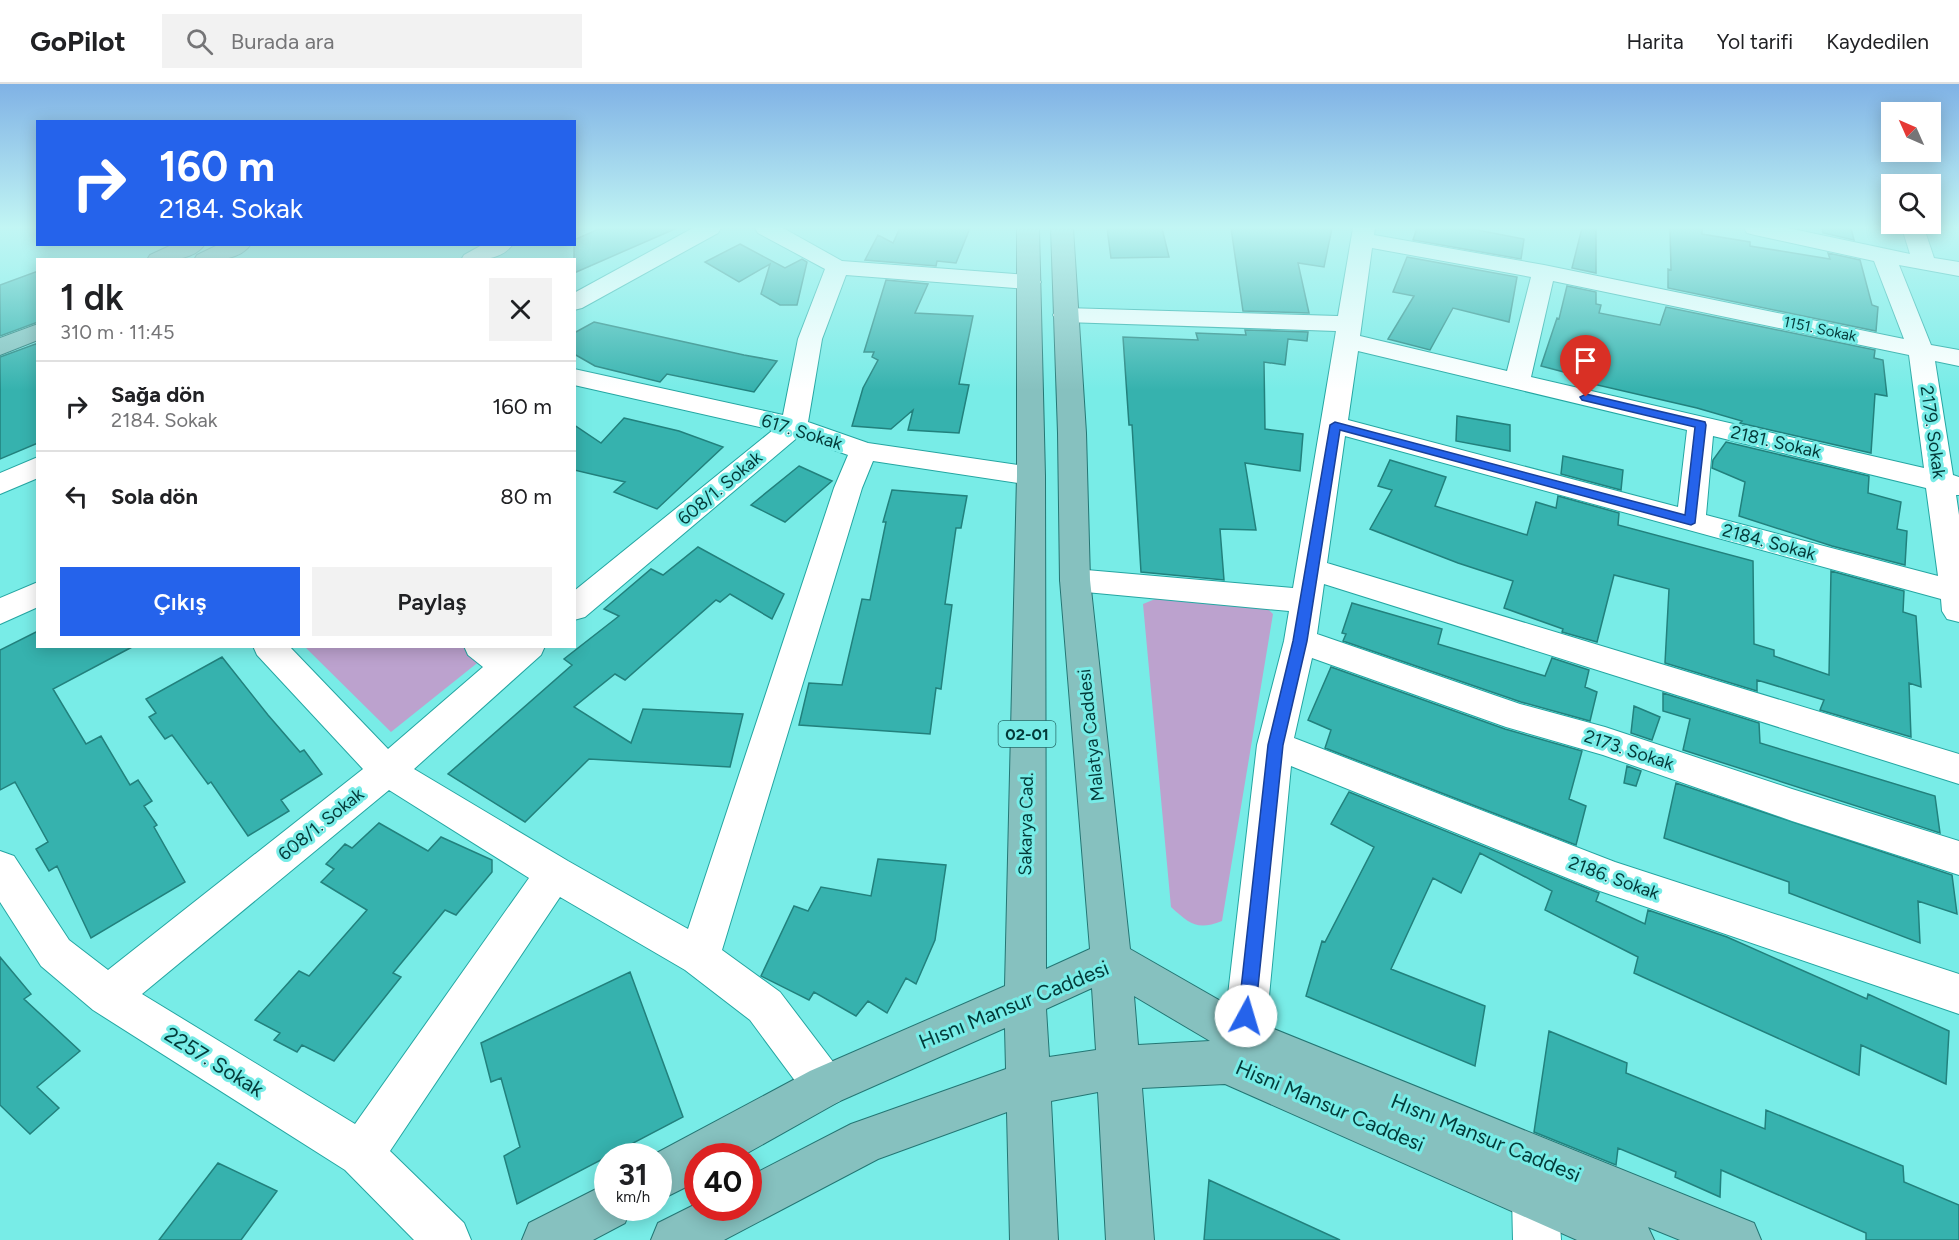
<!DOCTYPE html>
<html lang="tr">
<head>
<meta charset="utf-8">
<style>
  :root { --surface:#fff; --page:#f2f2f2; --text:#202124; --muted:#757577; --line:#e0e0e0; --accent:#2563eb }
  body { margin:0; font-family:Figtree,sans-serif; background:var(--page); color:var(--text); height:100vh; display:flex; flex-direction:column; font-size:22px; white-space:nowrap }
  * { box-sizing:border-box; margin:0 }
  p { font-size:20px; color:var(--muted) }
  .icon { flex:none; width:33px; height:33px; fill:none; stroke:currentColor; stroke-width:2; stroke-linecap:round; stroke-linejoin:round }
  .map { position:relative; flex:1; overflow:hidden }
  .sheet { position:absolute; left:36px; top:174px; width:540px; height:390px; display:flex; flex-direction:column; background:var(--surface); border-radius:0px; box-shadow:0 3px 15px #0003 }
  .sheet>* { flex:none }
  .hud { position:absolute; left:36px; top:36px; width:540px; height:126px; border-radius:0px; box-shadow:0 3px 15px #0003; background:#2563eb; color:#fff; overflow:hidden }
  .needle { width:39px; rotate:315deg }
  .tools { position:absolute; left:1881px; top:18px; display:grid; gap:12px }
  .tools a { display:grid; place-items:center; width:60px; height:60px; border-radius:0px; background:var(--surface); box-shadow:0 3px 15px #0003; font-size:30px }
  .speed { position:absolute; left:594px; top:1059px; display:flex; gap:12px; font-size:30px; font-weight:700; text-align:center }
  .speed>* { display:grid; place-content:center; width:78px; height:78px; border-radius:50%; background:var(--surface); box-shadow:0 3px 15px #0003; line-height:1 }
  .speed small { font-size:15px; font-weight:400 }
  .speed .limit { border:9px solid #d22; background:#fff; color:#111 }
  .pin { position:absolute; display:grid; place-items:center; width:51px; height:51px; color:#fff; margin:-62px -26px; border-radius:50% 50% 50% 0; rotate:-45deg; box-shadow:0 0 6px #0007 }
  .pin .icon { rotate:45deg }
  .me { position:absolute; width:66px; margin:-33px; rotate:6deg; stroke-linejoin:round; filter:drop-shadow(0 0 4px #0008) }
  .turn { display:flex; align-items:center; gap:21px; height:126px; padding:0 24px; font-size:27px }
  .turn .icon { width:78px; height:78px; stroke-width:2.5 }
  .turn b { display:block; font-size:42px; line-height:51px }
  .round { display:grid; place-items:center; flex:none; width:63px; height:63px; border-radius:0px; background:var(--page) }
  .summary { display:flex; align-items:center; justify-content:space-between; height:102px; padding:0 24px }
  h1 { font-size:36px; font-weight:600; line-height:45px }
  .action { display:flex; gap:12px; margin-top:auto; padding:12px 24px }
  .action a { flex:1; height:69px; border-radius:0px; background:var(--accent); color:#fff; font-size:24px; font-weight:600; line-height:69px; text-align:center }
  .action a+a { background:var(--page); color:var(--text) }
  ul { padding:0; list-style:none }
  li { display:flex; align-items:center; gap:18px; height:90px; padding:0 24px; border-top:2px solid var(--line) }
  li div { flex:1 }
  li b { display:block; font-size:22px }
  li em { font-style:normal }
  header { display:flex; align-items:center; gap:36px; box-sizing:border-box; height:84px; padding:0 30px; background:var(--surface); border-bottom:2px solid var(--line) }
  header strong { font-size:28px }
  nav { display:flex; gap:33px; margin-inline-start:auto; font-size:21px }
  .search { width:420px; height:54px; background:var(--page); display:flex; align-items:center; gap:15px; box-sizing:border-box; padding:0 21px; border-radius:0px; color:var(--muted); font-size:22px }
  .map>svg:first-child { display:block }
  .green { fill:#bca2ce }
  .building { fill:#36b2ae; stroke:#22817d; stroke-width:1.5 }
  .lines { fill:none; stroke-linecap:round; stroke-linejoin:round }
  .minor-casing { stroke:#24a6a2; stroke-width:2 }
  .major-casing { stroke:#247674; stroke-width:2 }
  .minor { fill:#fff; fill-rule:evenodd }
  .major { fill:#86c1bf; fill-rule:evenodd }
  .route { fill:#2563eb; stroke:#184099; stroke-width:1.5 }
  .labels { text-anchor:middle; stroke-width:6; stroke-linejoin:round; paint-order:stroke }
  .far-street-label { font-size:15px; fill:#033a39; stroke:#78ece7 }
  .shield { fill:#78ece7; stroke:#266f6d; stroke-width:1.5 }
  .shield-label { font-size:16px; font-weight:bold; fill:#033a39 }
  .street-label { font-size:18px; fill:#033a39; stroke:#78ece7 }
  .near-street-label { font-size:21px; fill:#033a39; stroke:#78ece7 }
</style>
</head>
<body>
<header>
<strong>GoPilot</strong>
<div class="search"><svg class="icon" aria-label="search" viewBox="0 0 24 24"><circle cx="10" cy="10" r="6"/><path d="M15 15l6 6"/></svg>Burada ara</div>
<nav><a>Harita</a><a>Yol tarifi</a><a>Kaydedilen</a></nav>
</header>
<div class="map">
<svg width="1959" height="1156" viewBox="0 0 1959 1156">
  <rect width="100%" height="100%" fill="#78ece7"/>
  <path class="green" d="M1165 511 1261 518 1273 530 1222 837C1197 847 1190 840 1171 823L1143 520Z
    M305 563H465L481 576 391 648Z"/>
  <path class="building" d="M601 144H677L574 189V156Z
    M900 144H970L956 179 937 177 936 182 865 176 878 151 893 159Z
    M1107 144H1162L1169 173 1111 174Z
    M1231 144H1332L1324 183 1298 179 1309 229 1243 227Z
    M1417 144H1467L1524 155 1521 175 1413 156Z
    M1582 144H1596V189L1572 184Z
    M1670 144H1702V150L1750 158V162L1830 175 1828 169 1860 176 1872 221 1878 223 1876 247 1668 204V185L1671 186Z
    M1822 144H1851L1854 156 1823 149Z
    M740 160 785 184 802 175 807 178 797 221H780L761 210 770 180 739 198 705 178Z
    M1407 173 1517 193 1509 238 1453 224 1430 266 1388 255 1414 212 1393 208Z
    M38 187V238L0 252V201Z
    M886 196 928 200 915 229 973 232 959 300 969 301 959 349 908 346 913 326 891 345 852 342 863 304 878 276 872 273 874 268H864Z
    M1567 202 1596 208V220L1601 221 1599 229 1660 241 1666 223 1875 266 1874 274 1883 276 1887 312 1875 310 1871 369 1740 339 1742 337 1697 324 1593 300 1594 296 1541 282 1557 234 1559 235Z
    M594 238 744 271 777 277 754 308 667 290 660 298 595 282 574 270V249Z
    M1245 246 1308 248 1307 257 1288 255 1285 281 1264 278 1265 345 1303 350 1300 387 1245 379 1256 446 1220 445 1224 496 1141 488 1132 341H1129L1123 253 1198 256 1196 249 1246 251Z
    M38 259V359L0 375V273Z
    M1457 332 1510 341V367L1456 357Z
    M624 334 679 347 723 363 657 425 614 408 625 398 574 386V341L601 359Z
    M1726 358 1869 392 1868 409 1901 418 1897 445 1907 447 1905 481 1832 462 1739 432 1745 398 1712 384 1713 376Z
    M1563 372 1623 386 1621 406 1561 390Z
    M1390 376 1446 393 1435 422 1527 451 1536 418 1556 424 1558 412 1619 429 1618 441 1753 477 1754 560 1774 566V572L1829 591 1831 487 1904 507 1903 528 1916 532 1921 603 1909 599 1911 653 1820 626 1824 616 1757 596V607L1665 579 1669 505 1614 491 1597 558 1562 548 1563 545 1504 524 1513 497 1458 479 1370 445 1392 406 1378 402Z
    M799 382 832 397 785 438 751 421Z
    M892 406 967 412 961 444H956L945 520 952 521 947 558 941 605 936 604 930 650 799 641 809 599 842 601 862 515 870 516 886 438H883Z
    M698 463 784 510 772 535 730 510 720 518 716 516 625 596 615 590 574 623 631 659 643 625 743 630 730 683 589 675 525 738 448 690 572 581 564 575 619 532 604 525 651 485 663 491Z
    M1352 519 1442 545 1438 560 1545 592 1552 574 1589 586 1585 603 1597 608 1590 637 1521 618 1343 557 1346 550 1342 549Z
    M38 547V562H134L53 605 86 660 101 652 130 701 138 696 152 717 144 722 157 741 154 743 185 798 91 854 57 782 49 787 36 765 48 758 15 698 0 706V566Z
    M222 573 268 631 300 668 304 666 322 690 281 716 289 727 248 752 211 698 208 700 172 651 165 655 149 633 156 629 146 615Z
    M1331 583 1505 645 1582 667 1569 715 1586 722 1576 761 1325 664 1331 646 1308 636Z
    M1663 609 1759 639 1760 659 1935 712 1940 749 1683 666 1690 635 1663 627Z
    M1634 622 1660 633 1652 656 1631 649Z
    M1627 682 1641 687 1636 702 1624 699Z
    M1676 699 1952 791 1957 830 1918 817 1920 859 1789 809V798L1664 754Z
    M1349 708 1599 809 1596 817 1645 840 1648 826 1727 853 1867 915 1868 910 1949 947 1946 1000 1861 961 1859 991 1634 889 1638 873 1545 826 1552 807 1480 769 1461 809 1433 794 1391 885 1485 922 1475 982 1306 912 1322 857 1325 858 1374 763 1331 740Z
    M379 739 428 767 441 753 492 776V788L456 831 445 826 393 889 401 893 334 977 302 961 297 968 274 956 280 949 255 936 299 887 309 892 367 826 321 798 334 785 326 780 345 760 352 764Z
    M878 775 946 781 935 856 916 900 906 894 887 929 868 917 856 932 814 908 809 916 761 892 794 822 808 827 821 803 871 812Z
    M0 873 31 910 24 915 80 967 37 1003 59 1024 30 1050 0 1021Z
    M630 888 683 1033 517 1120 504 1072 520 1063 501 994 491 998 481 959Z
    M1549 947 1627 979 1626 989 1765 1045 1766 1026 1903 1082 1904 1098 1959 1121V1156H1866V1149L1721 1086 1720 1113 1675 1093 1676 1088 1618 1064 1616 1081 1534 1048Z
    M218 1079 277 1107 241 1156H159Z
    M1209 1096 1340 1156H1204Z"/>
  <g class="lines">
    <g class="minor-casing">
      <path id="minor" d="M693 144H721L718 149 582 224 574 226V209Z
        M755 144H783L842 177 1029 191 1037 193 1041 198 1037 203 1029 205 846 191 822 255 808 338 868 359 1031 383 1041 385 1045 392 1041 399 1031 401 873 377 862 404 722 866 780 908 840 987 847 1002 840 1017 825 1024 810 1017 750 936 685 886 560 813 390 1067 464 1139 471 1156H414L345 1086 93 926 41 882 0 818V767L14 772 69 856 108 886 363 685 257 571 253 562H289L388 665 483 583 468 571 464 562H502L505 564 507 562H545L541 571 414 685 568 777 688 845 834 404 848 371 798 353 585 533 574 536V507L773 346 574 301V285L783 331 798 255 825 185 758 149ZM389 706 529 794 355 1040 142 910Z
        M1353 144H1375L1374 151 1544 181 1904 255 1874 177 1755 151 1747 149 1744 144H1788L1910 170 1902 144H1924L1934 174 1959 178V192L1899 181 1931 261 1959 266V282L1935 277 1953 391 1959 393V411H1956L1959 431V538L1947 535 1942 527 1941 515 1345 352 1327 479 1959 670V700L1324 500 1317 550 1520 620 1605 643 1792 705 1959 757V791L1792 737 1603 671 1506 643 1312 574 1294 654 1615 778 1959 890V930L1597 806 1291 682 1265 954 1259 969 1244 975 1229 969 1223 954 1257 661 1284 557 1289 527 1075 507 1064 504 1060 496 1064 488 1075 485 1293 504 1336 247 1065 238 1056 236 1053 231 1056 226 1065 224 1338 232ZM1372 164 1531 193 1507 287 1360 252ZM1553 197 1909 271 1924 384 1531 293ZM1358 267 1687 346 1678 423 1348 336ZM1713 352 1926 404 1938 492 1706 431Z
        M484 160H513C501 177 479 176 461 176L464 171Z
        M38 373V394L0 410V389Z
        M38 498V523L0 540V514Z
        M1535 1089 1551 1096 1558 1112 1561 1156H1513L1512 1112 1519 1096Z"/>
    </g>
    <g class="major-casing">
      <path id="major" d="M1017 144H1039L1045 392 1046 885 1090 865 1060 496 1058 349 1051 144H1073L1086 349 1090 496 1130 865 1259 939 1754 1139 1761 1156H1680L1648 1143 1654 1156H1577L1225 1000 1142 1004 1154 1156H1106L1098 1008 1051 1017 1058 1156H1010L1007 1028 878 1075 724 1156H651L658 1139 698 1119V1124H748V1093L851 1040 1006 985 1005 944 840 1017 742 1072H698V1097L658 1117V1072H651L810 987 1005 902 1017 392ZM1092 904 1096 966 1049 973 1046 925ZM1134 912 1210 957 1138 961Z
        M174 160H205C193 178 165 176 147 176L150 171Z
        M220 160H251C239 178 212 176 194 176L197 171Z
        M38 240V256L0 271V254Z
        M608 1099V1124H631L625 1139 593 1156H522L529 1139Z"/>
    </g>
    <use href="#minor" class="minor"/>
    <use href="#major" class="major"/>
  </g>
  <linearGradient id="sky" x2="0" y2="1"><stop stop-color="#80b2e5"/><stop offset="0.47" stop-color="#c2f6f4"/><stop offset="1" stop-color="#c2f6f4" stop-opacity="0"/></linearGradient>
  <rect width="1959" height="306" fill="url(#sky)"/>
  <path class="route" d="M1586 310 1705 338 1706 341 1695 439 1691 441 1340 346 1307 557 1283 661 1255 932 1252 938 1246 940 1240 938 1238 932 1268 661 1293 557 1330 341 1335 338 1685 431 1695 343 1582 316 1580 313Z"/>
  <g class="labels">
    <g class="far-street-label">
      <text transform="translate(1820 245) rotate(12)" y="5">1151. Sokak</text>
    </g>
    <rect class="shield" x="998.5" y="637" width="57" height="26" rx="4.5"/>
    <g class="shield-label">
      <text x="1027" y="656">02-01</text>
    </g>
    <g class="street-label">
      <text transform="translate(802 348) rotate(17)" y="6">617. Sokak</text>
      <text transform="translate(1933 348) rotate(82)" y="6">2179. Sokak</text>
      <text transform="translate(1776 358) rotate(13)" y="6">2181. Sokak</text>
      <text transform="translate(720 404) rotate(-40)" y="6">608/1. Sokak</text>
      <text transform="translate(1769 458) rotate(15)" y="6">2184. Sokak</text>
      <text transform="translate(1091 651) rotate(-96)" y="6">Malatya Caddesi</text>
      <text transform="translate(1629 666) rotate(18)" y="6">2173. Sokak</text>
      <text transform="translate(321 740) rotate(-39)" y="6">608/1. Sokak</text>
      <text transform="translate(1026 740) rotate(-89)" y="6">Sakarya Cad.</text>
      <text transform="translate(1614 794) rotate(20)" y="6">2186. Sokak</text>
    </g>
    <g class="near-street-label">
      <text transform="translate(1014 921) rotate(-22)" y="7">Hısnı Mansur Caddesi</text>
      <text transform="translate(214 978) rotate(32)" y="7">2257. Sokak</text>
      <text transform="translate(1330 1022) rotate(23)" y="7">Hisni Mansur Caddesi</text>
      <text transform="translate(1486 1054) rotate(22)" y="7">Hısnı Mansur Caddesi</text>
    </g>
  </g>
</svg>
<div class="tools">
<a><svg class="needle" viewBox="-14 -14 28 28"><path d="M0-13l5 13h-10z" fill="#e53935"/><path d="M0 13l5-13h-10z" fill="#757577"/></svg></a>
<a><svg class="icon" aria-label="search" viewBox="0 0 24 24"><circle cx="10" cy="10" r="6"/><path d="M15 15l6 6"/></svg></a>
</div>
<div class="speed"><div>31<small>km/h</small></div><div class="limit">40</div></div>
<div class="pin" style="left:1586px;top:313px;background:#d93025"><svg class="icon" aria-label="arrive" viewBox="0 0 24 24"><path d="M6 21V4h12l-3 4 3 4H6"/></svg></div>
<svg class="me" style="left:1246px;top:932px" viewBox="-20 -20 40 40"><circle r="19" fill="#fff"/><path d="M0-13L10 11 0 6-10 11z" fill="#2563eb"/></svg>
<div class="hud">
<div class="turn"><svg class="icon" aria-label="right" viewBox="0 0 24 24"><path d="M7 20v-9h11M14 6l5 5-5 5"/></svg><div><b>160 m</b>2184. Sokak</div></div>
</div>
<section class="sheet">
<div class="summary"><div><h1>1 dk</h1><p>310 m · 11:45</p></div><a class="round"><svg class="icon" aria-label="close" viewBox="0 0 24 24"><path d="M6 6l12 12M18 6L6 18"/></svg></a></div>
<ul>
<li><svg class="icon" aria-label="right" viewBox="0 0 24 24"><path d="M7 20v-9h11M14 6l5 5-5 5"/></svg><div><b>Sağa dön</b><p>2184. Sokak</p></div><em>160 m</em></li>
<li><svg class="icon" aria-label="left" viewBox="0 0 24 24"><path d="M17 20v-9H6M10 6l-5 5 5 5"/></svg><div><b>Sola dön</b></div><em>80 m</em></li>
</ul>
<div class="action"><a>Çıkış</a><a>Paylaş</a></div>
</section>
</div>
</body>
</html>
